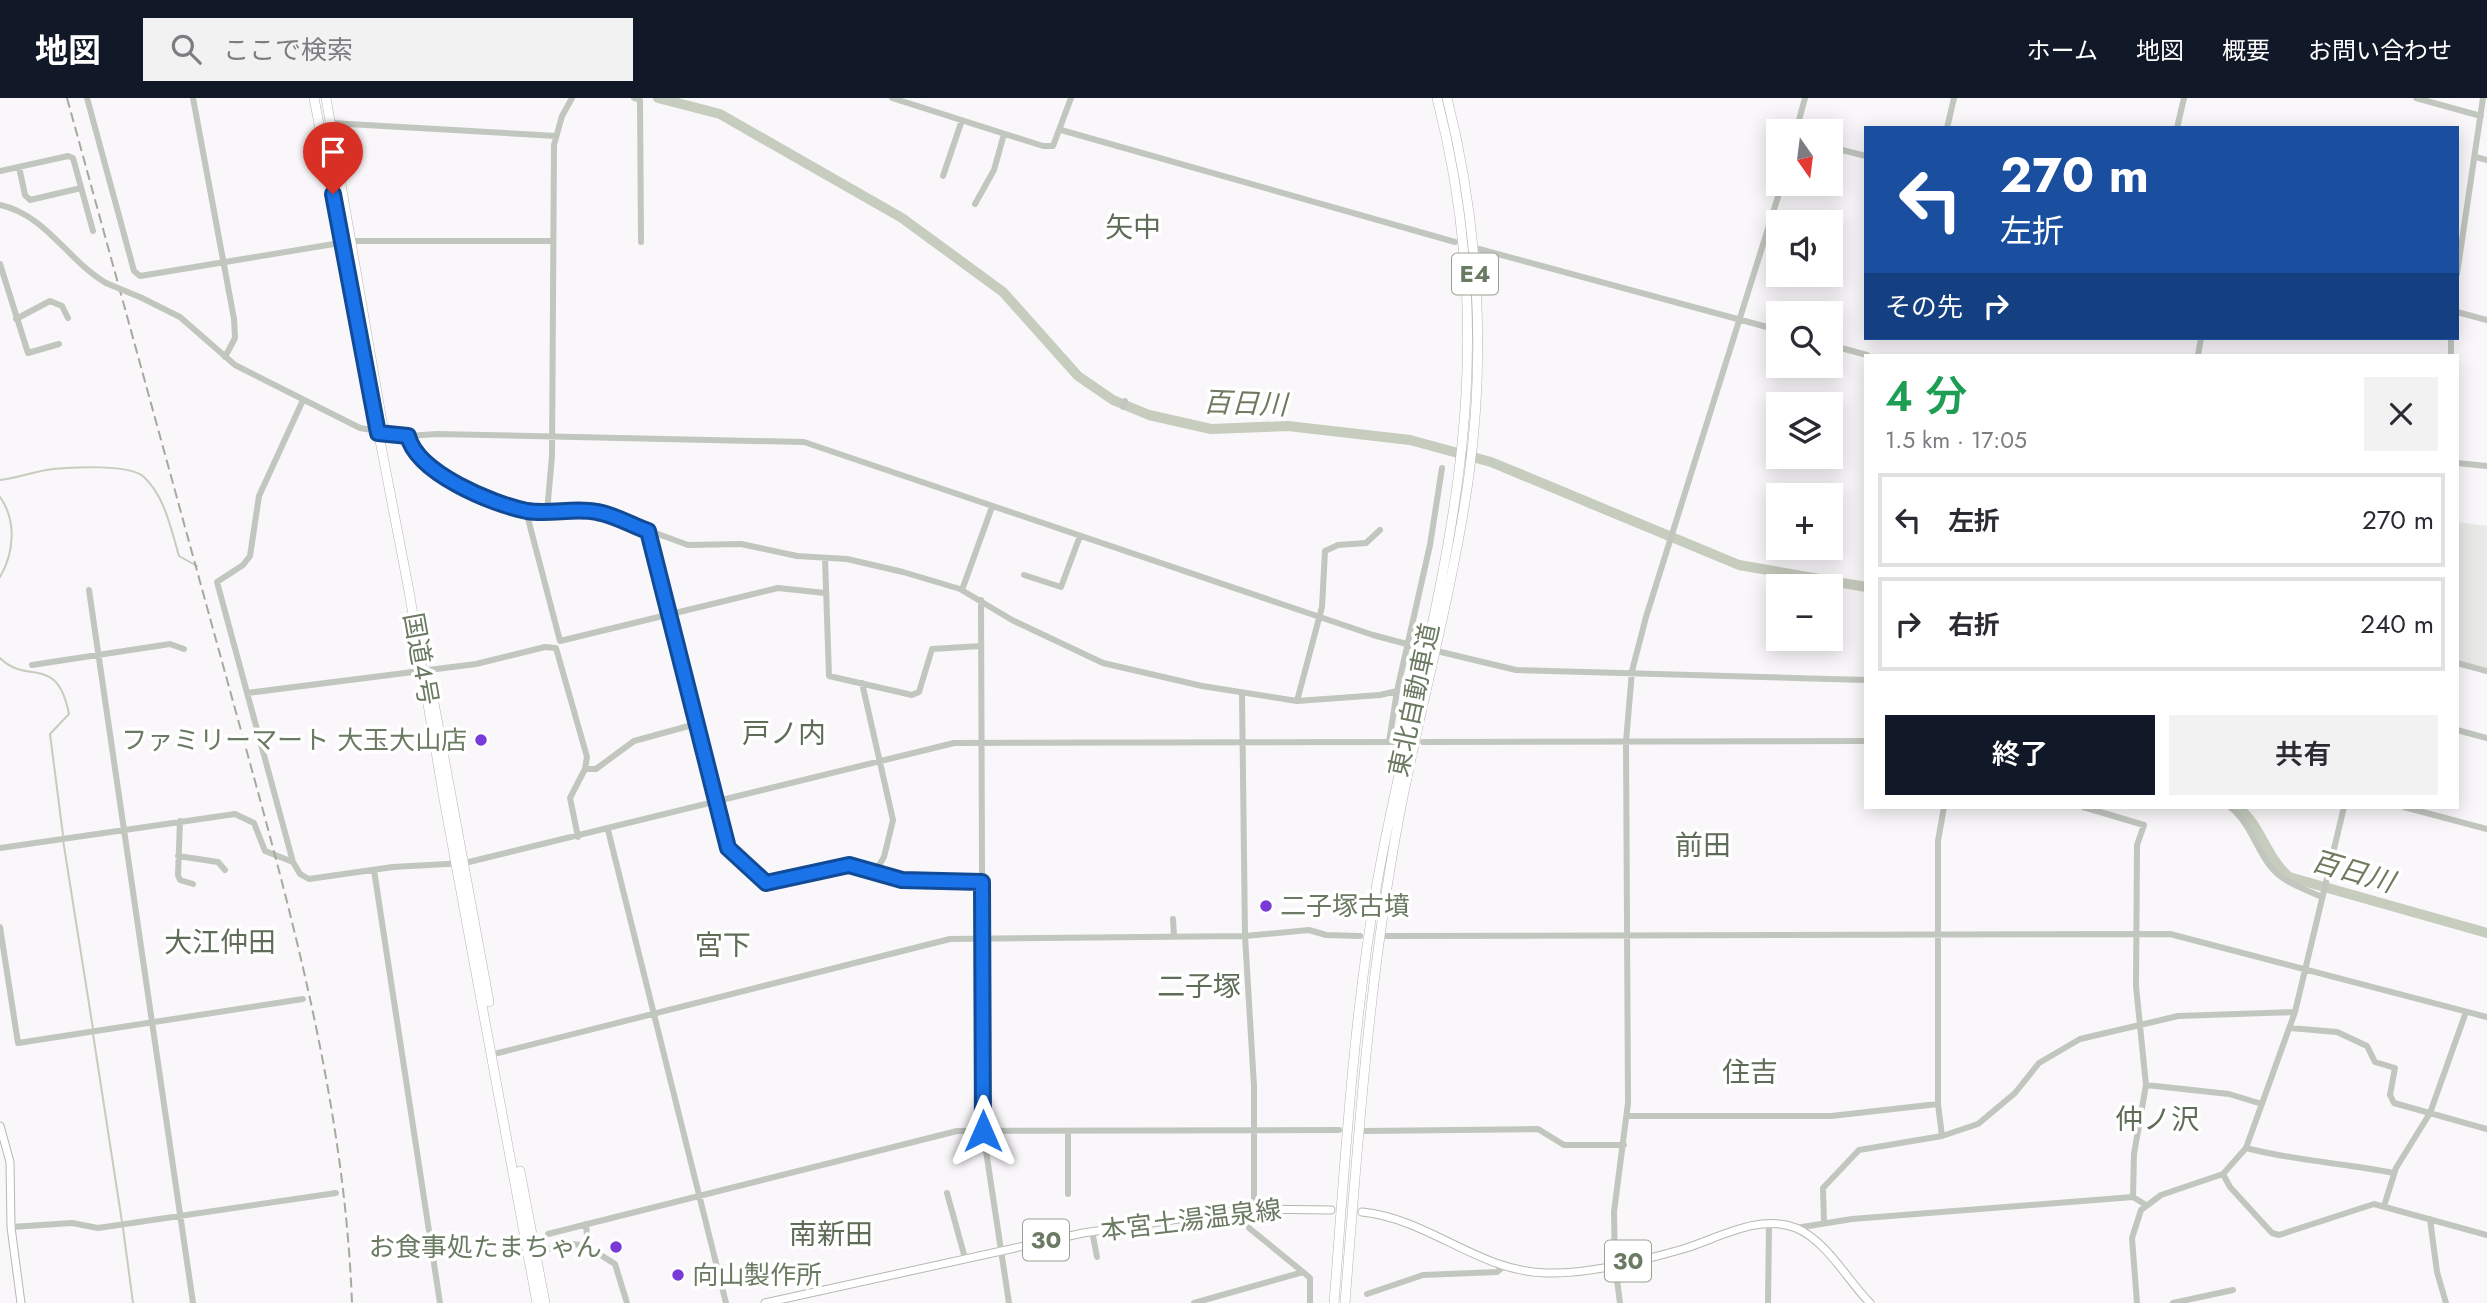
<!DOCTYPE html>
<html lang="ja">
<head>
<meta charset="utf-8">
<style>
  :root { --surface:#fff; --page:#f2f2f3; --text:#2b2b33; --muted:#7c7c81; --line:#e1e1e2; --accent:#111827 }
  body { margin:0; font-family:Jost,"Noto Sans JP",sans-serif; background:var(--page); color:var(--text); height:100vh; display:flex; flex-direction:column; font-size:26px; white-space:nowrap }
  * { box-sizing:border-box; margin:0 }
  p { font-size:23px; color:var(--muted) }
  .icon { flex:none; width:38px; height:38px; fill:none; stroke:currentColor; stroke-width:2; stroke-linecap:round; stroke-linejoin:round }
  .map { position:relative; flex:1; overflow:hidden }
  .details { position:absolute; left:1864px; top:256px; width:595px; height:455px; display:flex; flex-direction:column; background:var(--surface); border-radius:0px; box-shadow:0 4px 18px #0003 }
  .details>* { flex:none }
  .top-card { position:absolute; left:1864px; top:28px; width:595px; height:214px; border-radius:0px; box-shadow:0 4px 18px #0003; background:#1a4fa0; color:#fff; overflow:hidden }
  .needle { width:46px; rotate:166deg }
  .buttons { position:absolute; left:1766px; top:21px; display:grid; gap:14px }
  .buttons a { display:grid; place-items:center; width:77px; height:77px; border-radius:0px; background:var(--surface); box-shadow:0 4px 18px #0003; font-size:35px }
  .pin { position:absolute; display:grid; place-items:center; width:60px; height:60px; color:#fff; margin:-72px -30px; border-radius:50% 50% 50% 0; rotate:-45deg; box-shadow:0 0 7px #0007 }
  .pin .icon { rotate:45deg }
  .me { position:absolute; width:77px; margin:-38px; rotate:0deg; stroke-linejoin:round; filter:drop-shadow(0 0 5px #0008) }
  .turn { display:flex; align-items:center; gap:24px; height:147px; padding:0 21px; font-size:32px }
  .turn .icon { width:91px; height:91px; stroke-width:2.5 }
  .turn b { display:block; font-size:49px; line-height:60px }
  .then { display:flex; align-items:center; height:66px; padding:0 21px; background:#0003; gap:14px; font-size:26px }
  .round { display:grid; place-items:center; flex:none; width:74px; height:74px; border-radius:0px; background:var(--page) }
  .summary { display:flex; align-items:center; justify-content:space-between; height:119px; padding:0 21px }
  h1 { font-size:42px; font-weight:600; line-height:52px; color:#1e9e55 }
  .cta { display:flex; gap:14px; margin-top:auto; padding:14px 21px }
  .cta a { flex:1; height:80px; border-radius:0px; background:var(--accent); color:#fff; font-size:28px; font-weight:600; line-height:80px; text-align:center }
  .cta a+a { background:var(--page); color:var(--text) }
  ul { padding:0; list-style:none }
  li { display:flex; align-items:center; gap:21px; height:94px; margin:0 14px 10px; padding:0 7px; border:4px solid var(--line); border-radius:0px }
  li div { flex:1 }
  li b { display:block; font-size:26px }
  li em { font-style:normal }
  header { display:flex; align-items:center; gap:42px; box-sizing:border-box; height:98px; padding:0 35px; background:var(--accent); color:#fff }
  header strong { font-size:33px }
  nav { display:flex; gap:38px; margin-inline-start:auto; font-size:24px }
  .search { width:490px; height:63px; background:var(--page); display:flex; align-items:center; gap:18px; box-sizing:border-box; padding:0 24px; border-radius:0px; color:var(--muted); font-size:26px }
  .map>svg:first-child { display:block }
  .built { fill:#e8e8e7 }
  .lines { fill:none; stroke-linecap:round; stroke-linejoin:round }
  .stream { stroke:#c6ccbe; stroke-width:2 }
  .river { stroke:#c6ccbe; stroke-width:10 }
  .major-casing { stroke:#b4b9b0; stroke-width:9 }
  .highway-casing { stroke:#b3b8b0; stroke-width:10 }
  .minor { stroke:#c1c6be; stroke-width:6 }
  .major { stroke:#fff; stroke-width:7 }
  .highway { stroke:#fff; stroke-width:9 }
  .rail { stroke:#a3ab9f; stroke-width:2; stroke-dasharray:10 5; stroke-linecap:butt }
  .minor-bridge { stroke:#c1c6be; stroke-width:6 }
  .route-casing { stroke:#114b97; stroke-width:18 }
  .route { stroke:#1a73e8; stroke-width:12 }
  .poi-dot { fill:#7a3ad7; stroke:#fff; stroke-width:2.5 }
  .labels { text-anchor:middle; stroke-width:7; stroke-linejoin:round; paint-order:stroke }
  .shield { fill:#fff; stroke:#97a291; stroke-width:2 }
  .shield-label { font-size:24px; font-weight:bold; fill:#6b7a62 }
  .street-label { font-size:26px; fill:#6b7a62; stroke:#fff }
  .poi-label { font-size:26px; fill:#6b7a62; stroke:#fff; text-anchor:end }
  .neighbourhood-label { font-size:28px; fill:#5f6c58; stroke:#fff }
  .water-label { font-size:28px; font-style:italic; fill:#6f7a61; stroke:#fff }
</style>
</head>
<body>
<header>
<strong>地図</strong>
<div class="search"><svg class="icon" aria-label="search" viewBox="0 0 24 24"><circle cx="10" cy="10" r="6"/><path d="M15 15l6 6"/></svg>ここで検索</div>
<nav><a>ホーム</a><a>地図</a><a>概要</a><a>お問い合わせ</a></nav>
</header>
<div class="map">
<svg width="2487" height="1205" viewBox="0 0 2487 1205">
  <rect width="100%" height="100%" fill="#f9f7f9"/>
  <path class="built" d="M2457 424 2487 428V570L2457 562Z"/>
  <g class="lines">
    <path class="stream" d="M0 382C18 380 35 373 53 371 72 369 131 366 144 379 165 399 171 431 179 458L197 468
      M0 399C17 423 14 455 0 479
      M0 560C28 588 57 555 69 616L50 636 63 737
      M63 742 93 931
      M93 936 122 1124
      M123 1130 133 1205"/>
    <path class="river" d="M658 0 720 16 902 120 1003 194 1078 278 1113 302 1149 317 1211 331 1288 328 1410 342 1491 364 1739 467 1866 489
      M2238 709C2261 728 2266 759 2289 779L2487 835"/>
    <g class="major-casing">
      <path id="major" d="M0 1028 10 1064 11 1129 21 1205
        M1362 1114C1430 1121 1479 1174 1547 1175 1587 1176 1645 1162 1683 1151 1717 1141 1759 1115 1796 1130 1827 1143 1847 1182 1870 1205
        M765 1205 1083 1135 1247 1111 1331 1112"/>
    </g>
    <g class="highway-casing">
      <path id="highway" d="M314 0 409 493 445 707 537 1205
        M326 0 383 329
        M432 594 489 904
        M520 1073 545 1205
        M1334 1205C1345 1065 1353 923 1377 785 1403 639 1447 494 1462 346 1474 231 1466 112 1437 0
        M1345 1205C1358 1042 1369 879 1399 719 1421 604 1453 492 1469 377 1486 252 1478 122 1447 0"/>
    </g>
    <path class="minor" d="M87 0 134 173 140 178 352 143H553
      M193 0 234 221 235 240 225 259
      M634 0 640 2 641 144
      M892 0 1043 48H1053L1071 0
      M2416 0 2481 18
      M331 25 556 38
      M1947 30 1954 0
      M2177 30 2184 0
      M1061 32 1455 144
      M1796 33 1805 0
      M1830 49 1866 58
      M2476 59 2487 62
      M19 69 25 97 30 102 81 90
      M0 73 68 58 73 60 93 133
      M943 78 962 22
      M975 106 994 72 1004 36
      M0 107C46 117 67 162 106 185
      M1479 151 1778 232
      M0 166 28 255 59 246
      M2457 176 2483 0
      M142 200 180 219 235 267 360 330 408 338 437 336 804 344 1373 537 1418 549
      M2457 214 2487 222
      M16 221 50 203 62 208 68 220
      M1830 247 1867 257
      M2198 257 2201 240
      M2451 257V240
      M303 302 259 398 250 458 243 467 217 484 293 764 300 776 309 781 393 769 465 765 954 645 1396 644
      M1123 309 1125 303
      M408 338 412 351 428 368 484 398 526 413 598 414 688 447 741 446 797 458 847 461 903 474 960 491 1012 522 1103 565 1202 588 1297 603 1380 597 1397 593 1430 447 1442 370
      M2457 365 2487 368
      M526 413 560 543 778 490 825 495
      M547 414 552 358 554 47 562 18 572 0
      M648 433 728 750 766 785 849 767 902 782 982 784
      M825 460 829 578 912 597 919 594 932 551 981 548
      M1024 477 1061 489 1080 438
      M89 492 193 1205
      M962 492 992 409
      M981 502 983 1033 1009 1205
      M1441 554 1516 572 1866 582
      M2457 565 2487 573
      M32 567 170 546 184 551
      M862 585 893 722 884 759 875 774
      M247 595 476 566 545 549 556 550 587 659 585 671 570 700 578 739
      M1242 596 1245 838 1254 988V1111
      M1297 603 1322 509 1325 453 1338 447 1366 445 1380 432
      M2457 632 2487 640
      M1389 644 1397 593
      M1423 644 1866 643
      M585 671H596L634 643 696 626
      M2083 709 2144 727 2137 747 2136 888 2146 987 2134 1056 2133 1099
      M2230 709C2250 725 2255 748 2270 768 2282 784 2304 791 2322 799
      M2404 709 2487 731
      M180 723 178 777 180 782 193 786
      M608 732 726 1205
      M0 750 235 716 254 725 265 753 293 764
      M178 758 218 764 225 772
      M374 772 440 1205
      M1173 821 1174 838
      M0 829 18 945 303 901
      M1387 838 2170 836 2487 919
      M2290 930 2337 934 2367 948 2375 964 2395 970 2390 997 2394 1005 2487 1031
      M498 955 950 841 1245 838 1309 832 1326 837 1360 838
      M2146 987 2229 996 2262 1006
      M1628 1018H1831L1938 1006
      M1365 1033 1538 1031 1564 1047H1624
      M1942 1038 1938 1006V743L1944 709
      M2246 1050C2295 1063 2345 1065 2394 1075
      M2223 1076 2230 1089 2272 1135 2279 1137 2374 1106 2487 1137
      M947 1095 965 1160
      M1068 1096V1033
      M2384 1108 2396 1070 2430 1015 2466 914
      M1247 1111 1249 1130 1303 1174
      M2430 1121 2437 1174 2446 1205
      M1824 1124 1823 1090 1859 1052 1942 1038 1978 1026 2015 995 2039 965 2080 941 2178 918 2295 914
      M586 1126 588 1149
      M11 1129 72 1125 98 1130 336 1095
      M1796 1130 1852 1121 2133 1099 2146 1107
      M1092 1133 1097 1159
      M548 1136 957 1033 1339 1032
      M537 1154C581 1143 575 1141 615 1166L627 1205
      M1367 1196 1423 1177 1497 1174 1503 1169
      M1194 1205 1303 1174 1310 1180V1205
      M1620 1205 1615 1166 1614 1114 1628 1005 1626 644 1632 573 1646 519 1782 86
      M1768 1205 1769 1126
      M2137 1205 2132 1140 2141 1112 2161 1097 2223 1076 2246 1050 2295 914 2344 709
      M2173 1205 2233 1192"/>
    <use href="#major" class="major"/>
    <use href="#highway" class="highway"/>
    <path class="rail" d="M67 0C121 196 175 393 229 589 285 792 344 994 352 1205"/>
    <path class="minor-bridge" d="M106 185 142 200"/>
  </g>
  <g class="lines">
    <g class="route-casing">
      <path id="route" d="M333 96 378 335 408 338C417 375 492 406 527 413 551 417 574 409 597 414 615 417 631 427 648 433L728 750 766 785 849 767 902 782 982 784 983 1033"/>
    </g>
    <use href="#route" class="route"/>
  </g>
  <g class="poi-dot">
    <circle cx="481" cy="642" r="7"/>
    <circle cx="1266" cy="808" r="7"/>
    <circle cx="616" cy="1149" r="7"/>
    <circle cx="678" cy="1177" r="7"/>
  </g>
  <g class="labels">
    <g class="shield">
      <rect x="1452" y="155.5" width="46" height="41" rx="5"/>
      <rect x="1023" y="1121.5" width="46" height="41" rx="5"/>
      <rect x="1605" y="1142.5" width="46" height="41" rx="5"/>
    </g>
    <g class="shield-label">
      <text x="1475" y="184">E4</text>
      <text x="1046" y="1150">30</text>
      <text x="1628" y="1171">30</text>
    </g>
    <g class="street-label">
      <text transform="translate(421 561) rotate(80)" y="9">国道4号</text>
      <text transform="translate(1414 602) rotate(-78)" y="9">東北自動車道</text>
      <text transform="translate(1191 1122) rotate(-7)" y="9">本宮土湯温泉線</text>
    </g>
    <g class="poi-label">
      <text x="467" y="651">ファミリーマート 大玉大山店</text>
      <text x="1280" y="817" text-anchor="start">二子塚古墳</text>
      <text x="602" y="1158">お食事処たまちゃん</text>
      <text x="692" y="1186" text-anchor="start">向山製作所</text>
    </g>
    <g class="neighbourhood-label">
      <text x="1133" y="139">矢中</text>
      <text x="784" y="645">戸ノ内</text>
      <text x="1703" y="757">前田</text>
      <text x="220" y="854">大江仲田</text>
      <text x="723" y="857">宮下</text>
      <text x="1199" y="898">二子塚</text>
      <text x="1750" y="984">住吉</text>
      <text x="2157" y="1031">仲ノ沢</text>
      <text x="831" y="1146">南新田</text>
    </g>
    <g class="water-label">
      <text transform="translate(1245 305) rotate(2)" y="10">百日川</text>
      <text transform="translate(2353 773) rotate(16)" y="10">百日川</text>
    </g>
  </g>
</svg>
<div class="buttons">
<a><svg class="needle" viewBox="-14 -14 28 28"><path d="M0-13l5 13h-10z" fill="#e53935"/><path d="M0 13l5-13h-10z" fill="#7c7c81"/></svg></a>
<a><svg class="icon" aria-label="sound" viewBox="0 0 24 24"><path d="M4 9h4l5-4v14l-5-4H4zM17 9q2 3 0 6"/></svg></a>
<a><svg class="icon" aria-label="search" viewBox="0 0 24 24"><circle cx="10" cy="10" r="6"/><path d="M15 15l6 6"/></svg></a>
<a><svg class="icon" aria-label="layers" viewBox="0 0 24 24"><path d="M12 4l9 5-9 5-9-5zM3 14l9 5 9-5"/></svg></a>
<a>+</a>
<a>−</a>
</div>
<div class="pin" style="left:333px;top:96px;background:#d93025"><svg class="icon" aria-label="arrive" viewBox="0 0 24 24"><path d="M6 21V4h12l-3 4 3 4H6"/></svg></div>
<svg class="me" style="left:983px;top:1033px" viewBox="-20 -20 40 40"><path d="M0-17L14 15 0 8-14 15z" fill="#1a73e8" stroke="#fff" stroke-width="4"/></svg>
<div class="top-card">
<div class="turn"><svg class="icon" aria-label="left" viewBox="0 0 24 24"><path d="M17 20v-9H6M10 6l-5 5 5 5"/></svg><div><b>270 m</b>左折</div></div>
<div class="then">その先<svg class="icon" aria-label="right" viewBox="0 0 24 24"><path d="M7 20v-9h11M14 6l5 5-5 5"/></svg></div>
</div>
<section class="details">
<div class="summary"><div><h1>4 分</h1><p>1.5 km · 17:05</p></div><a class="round"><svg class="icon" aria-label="close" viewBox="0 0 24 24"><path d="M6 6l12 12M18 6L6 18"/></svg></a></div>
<ul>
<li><svg class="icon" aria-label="left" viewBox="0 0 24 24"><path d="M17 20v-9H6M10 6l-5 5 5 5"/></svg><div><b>左折</b></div><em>270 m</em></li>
<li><svg class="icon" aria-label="right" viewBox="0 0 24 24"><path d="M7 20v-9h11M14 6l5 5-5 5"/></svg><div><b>右折</b></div><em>240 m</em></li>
</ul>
<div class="cta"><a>終了</a><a>共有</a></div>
</section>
</div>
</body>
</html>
